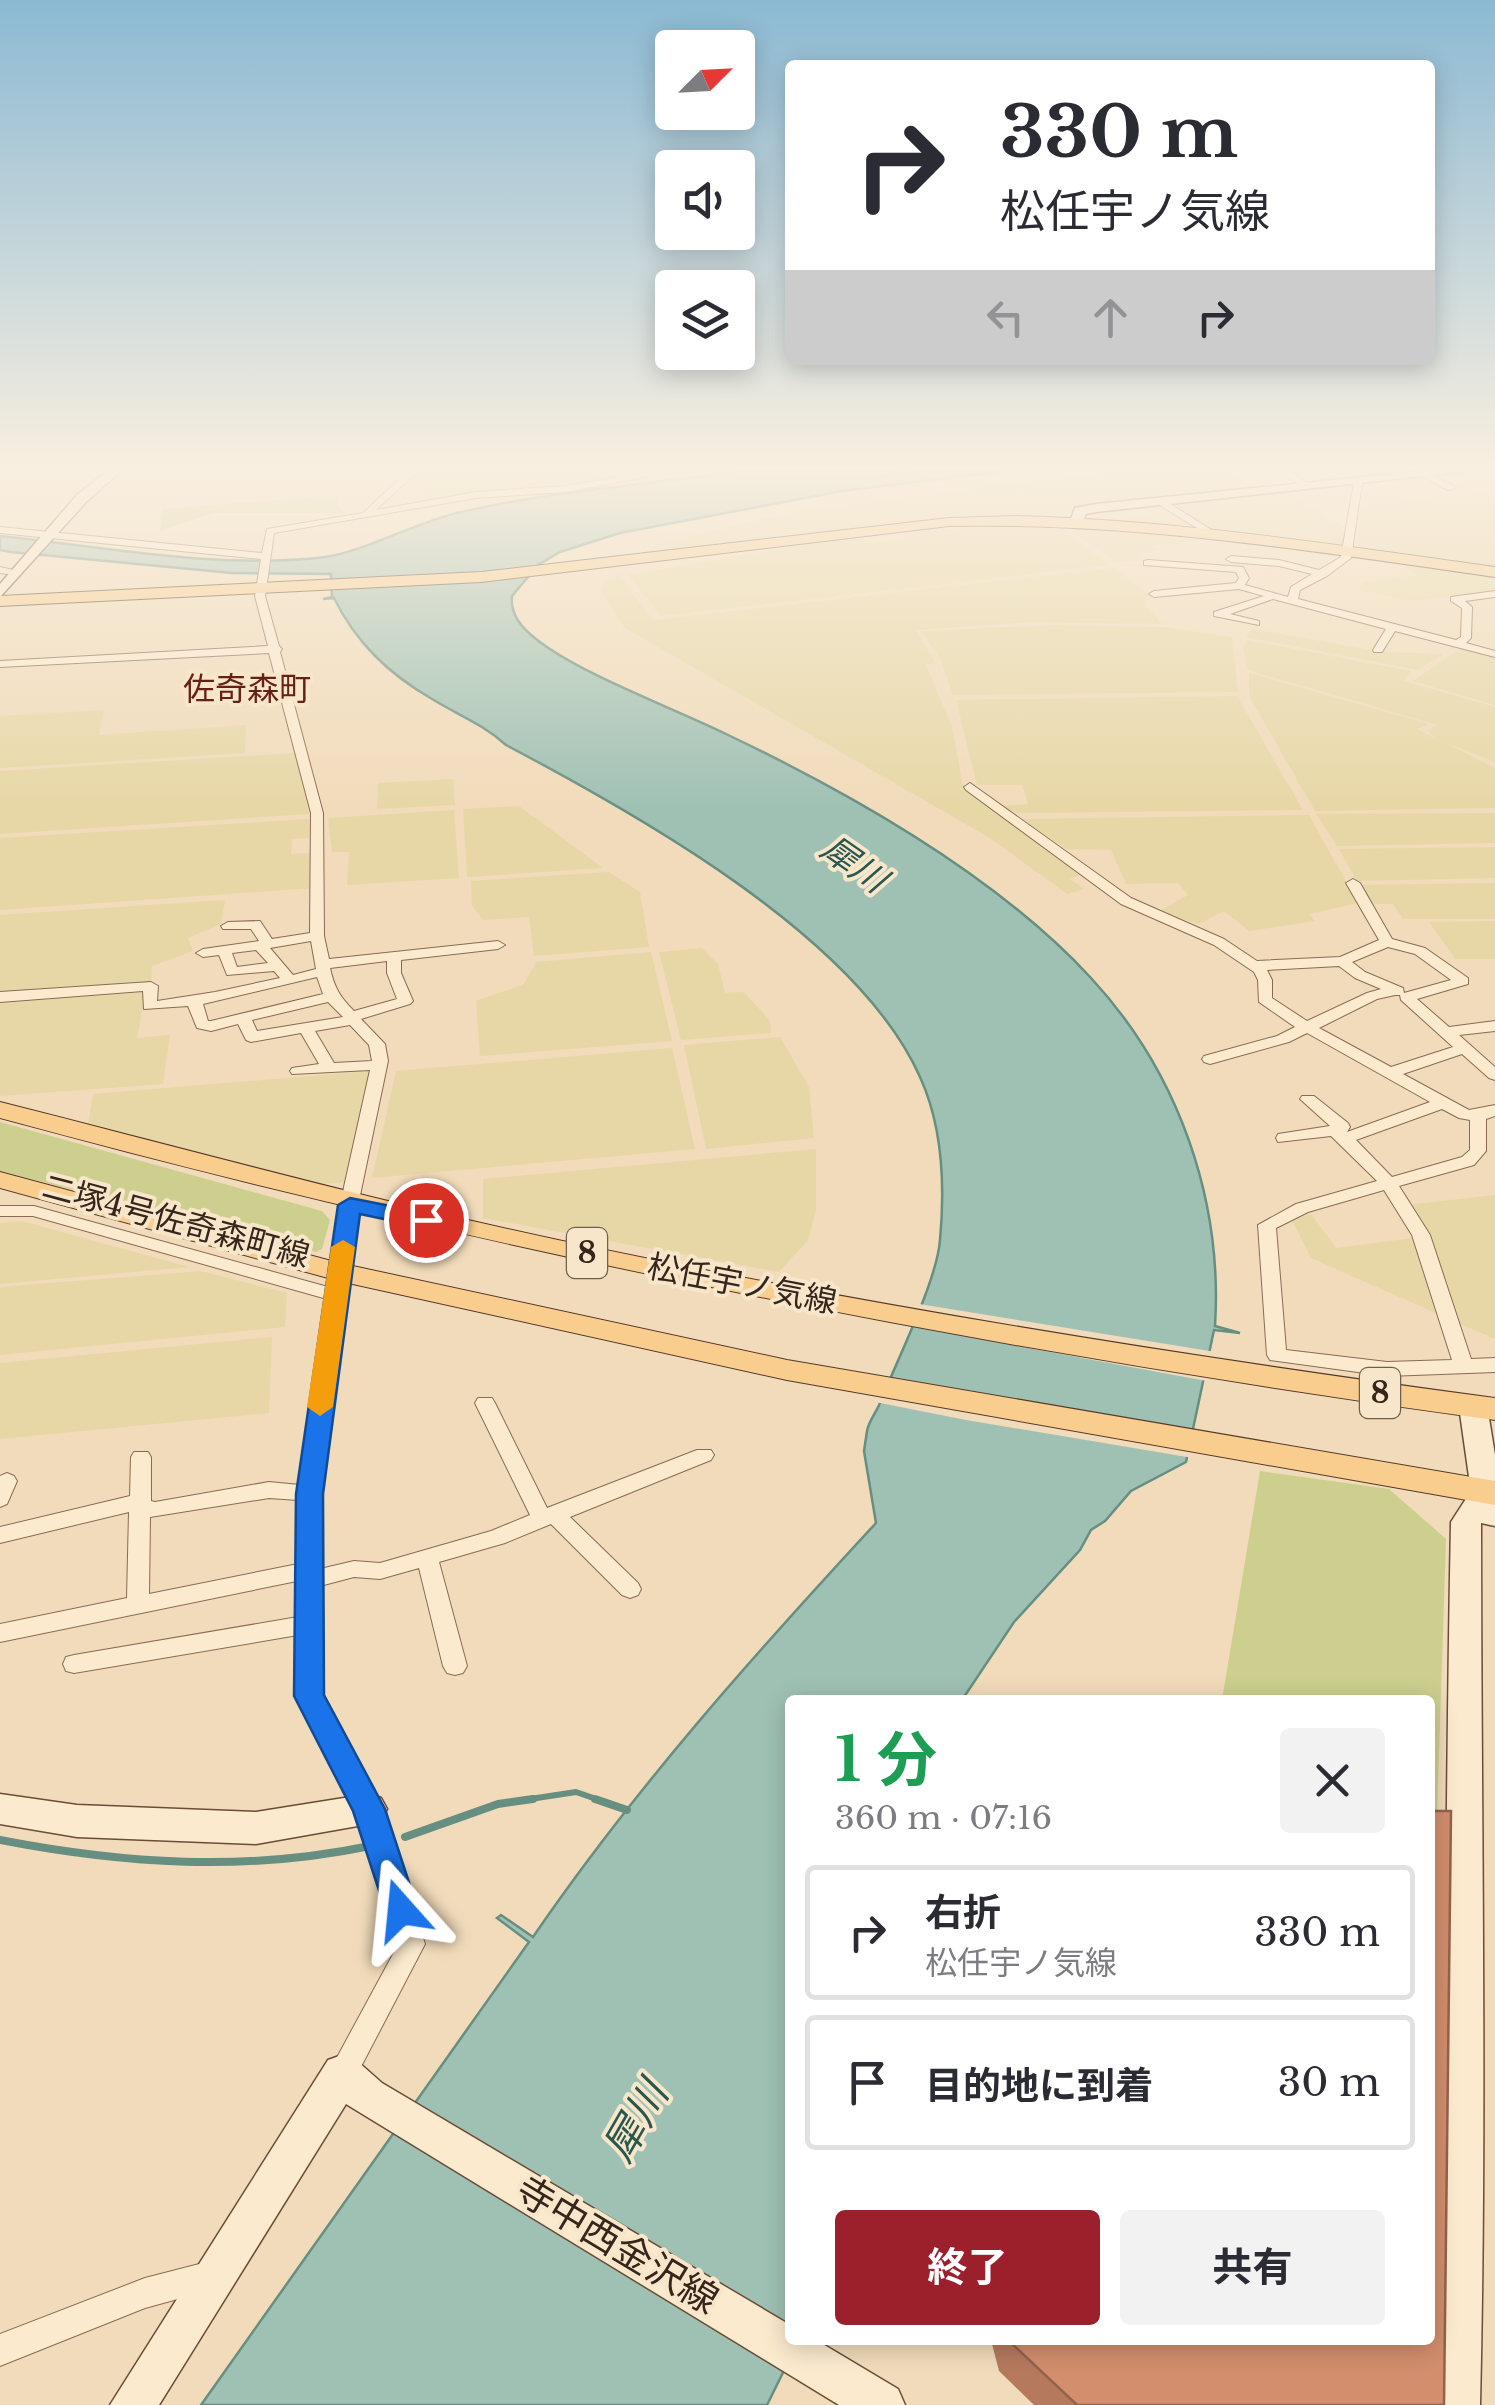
<!DOCTYPE html>
<html lang="ja">
<head>
<meta charset="utf-8">
<style>
  :root { --surface:#fff; --page:#f2f2f3; --text:#2b2b33; --muted:#7c7c81; --line:#e1e1e2; --accent:#9c202c }
  body { margin:0; font-family:"Libre Baskerville","Noto Sans JP",serif; background:var(--page); color:var(--text); height:100vh; display:flex; flex-direction:column; font-size:38px; white-space:nowrap }
  * { box-sizing:border-box; margin:0 }
  p { font-size:32px; color:var(--muted) }
  .icon { flex:none; width:55px; height:55px; fill:none; stroke:currentColor; stroke-width:2; stroke-linecap:round; stroke-linejoin:round }
  .map { position:relative; flex:1; overflow:hidden }
  .drawer { position:absolute; left:785px; top:1695px; width:650px; height:650px; display:flex; flex-direction:column; background:var(--surface); border-radius:10px; box-shadow:0 5px 25px #0003 }
  .drawer>* { flex:none }
  .banner { position:absolute; left:785px; top:60px; width:650px; height:305px; border-radius:10px; box-shadow:0 5px 25px #0003; background:#fff; color:var(--text); overflow:hidden }
  .needle { width:65px; rotate:66deg }
  .tools { position:absolute; left:655px; top:30px; display:grid; gap:20px }
  .tools a { display:grid; place-items:center; width:100px; height:100px; border-radius:10px; background:var(--surface); box-shadow:0 5px 25px #0003; font-size:50px }
  .pin { position:absolute; display:grid; place-items:center; width:85px; height:85px; color:#fff; margin:-42px; border:5px solid #fff; border-radius:50%; box-shadow:0 2px 10px #0007 }
  .me { position:absolute; width:110px; margin:-55px; rotate:342deg; stroke-linejoin:round; filter:drop-shadow(0 0 8px #0008) }
  .turn { display:flex; align-items:center; gap:35px; height:210px; padding:0 50px; font-size:45px }
  .turn .icon { width:130px; height:130px; stroke-width:2.5 }
  .turn b { display:block; font-size:70px; line-height:85px }
  .lanes { display:flex; align-items:center; height:95px; padding:0 50px; background:#0003; justify-content:center; gap:50px; direction:ltr }
  .lanes .off { opacity:.35 }
  .round { display:grid; place-items:center; flex:none; width:105px; height:105px; border-radius:10px; background:var(--page) }
  .summary { display:flex; align-items:center; justify-content:space-between; height:170px; padding:0 50px }
  h1 { font-size:60px; font-weight:700; line-height:75px; color:#1e9e55 }
  .primary-button { display:flex; gap:20px; margin-top:auto; padding:20px 50px }
  .primary-button a { flex:1; height:115px; border-radius:10px; background:var(--accent); color:#fff; font-size:40px; font-weight:700; line-height:115px; text-align:center }
  .primary-button a+a { background:var(--page); color:var(--text) }
  ul { padding:0; list-style:none }
  li { display:flex; align-items:center; gap:30px; height:135px; margin:0 20px 15px; padding:0 30px; border:5px solid var(--line); border-radius:10px }
  li div { flex:1 }
  li b { display:block; font-size:38px }
  li em { font-style:normal }
  .map>svg:first-child { display:block }
  .farmland { fill:#e7d7a7 }
  .green { fill:#cdcf8e }
  .water { fill:#9fc1b4; stroke:#678f81; stroke-width:2.5 }
  .pier { fill:#f1dbba }
  .lines { fill:none; stroke-linecap:round; stroke-linejoin:round }
  .stream-far1 { stroke:#678f81; stroke-width:6 }
  .stream { stroke:#678f81; stroke-width:8 }
  .street-casing { stroke:#896b54; stroke-width:2 }
  .secondary-casing { stroke:#6a4c37; stroke-width:3 }
  .primary-casing { stroke:#553929; stroke-width:2 }
  .street { fill:#fbeace; fill-rule:evenodd }
  .secondary { fill:#fbeace; fill-rule:evenodd }
  .primary { fill:#f8cd8e; fill-rule:evenodd }
  .wall { fill:#b57a5e }
  .building { fill:#d28e6d; stroke:#93634c; stroke-width:2.5 }
  .route { fill:#1a73e8; stroke:#114b97; stroke-width:2.5 }
  .slow { fill:#f59e0b }
  .labels { text-anchor:middle; stroke-width:8; stroke-linejoin:round; paint-order:stroke }
  .shield { fill:#f8e6ca; stroke:#705f4f; stroke-width:2.5 }
  .shield-label { font-size:30px; font-weight:bold; fill:#36251a }
  .far-quarter-label { font-size:32px; fill:#662016; stroke:#f8e6ca }
  .street-label { font-size:32px; fill:#36251a; stroke:#f8e6ca }
  .water-label { font-size:35px; font-style:italic; fill:#285750; stroke:#f8e6ca }
  .near-street-label { font-size:38px; fill:#36251a; stroke:#f8e6ca }
  .near-water-label { font-size:42px; font-style:italic; fill:#285750; stroke:#f8e6ca }
</style>
</head>
<body>
<div class="map">
<svg width="1495" height="2405" viewBox="0 0 1495 2405">
  <rect width="100%" height="100%" fill="#f1dbba"/>
  <path class="farmland" d="M1119 471H1230L1258 490 1053 515 958 516 642 555 655 545 798 511Z
    M1495 491V568L1356 550 1361 506Z
    M1284 492 1345 528 1341 529 1345 532 1343 547 1215 532 1169 503Z
    M1155 504 1198 528 1098 519 1088 511 1149 513 1143 506Z
    M1024 523 1057 524 1109 565 661 616 629 575 806 544 864 539 872 543 907 539 902 533Z
    M1063 524 1127 530 1197 541 1153 546 1157 551 1140 553 1141 560 1116 562Z
    M1402 565 1495 577V593L1408 601 1359 589 1365 582 1417 575Z
    M1114 568 1148 594 1145 605 1162 624 1028 622 909 631H917L935 663 926 665 952 727 963 786 1081 874 1070 879 1084 889 1067 894 990 838 625 628 602 594 603 581 618 574 653 620Z
    M1053 625 1165 627 1232 637 1238 692 953 695 940 658 921 631Z
    M1252 629 1383 652 1444 654 1418 670 1246 637Z
    M1247 640 1411 671 1404 681 1495 707V762L1442 741 1495 768V808L1315 811 1249 696V673L1429 724 1417 729 1438 740 1428 731 1438 725 1248 670 1243 647Z
    M1461 648 1495 658V705L1413 681Z
    M1237 696 1303 810 1018 813 1002 806 1028 804 1022 785H977L956 700Z
    M104 710 99 735 246 725 245 753 0 768V716Z
    M297 753 309 814 0 834V771Z
    M453 779 455 805 377 809 378 783Z
    M519 806 603 868 467 877 463 809Z
    M454 810 459 878 347 885 349 852H332L328 818Z
    M1495 813V843L1337 846 1316 814Z
    M1309 815 1358 903 1310 914 1315 921 1249 931 1224 911 1199 924 1158 912 1188 895 1178 883 1126 884 1111 850 1067 849 1020 819Z
    M309 819V838L292 839 291 854 313 853 315 888 0 910V838Z
    M1495 847V878L1357 881 1339 849Z
    M609 872 640 892 649 947 534 956 529 917 483 920 472 906 471 881Z
    M1495 883V919H1403L1393 904H1372L1358 885Z
    M225 900 221 924 188 938 193 951 152 966 151 985 0 995V915Z
    M1495 921V959H1455L1429 922Z
    M702 948 718 964 725 993 744 992 770 1021 771 1033 681 1040 659 952Z
    M651 952 672 1041 480 1056 476 1001 524 984 536 962Z
    M146 992 137 1038 170 1035 163 1084 0 1096V1003Z
    M780 1037 809 1087 814 1138 706 1149 684 1045Z
    M672 1048 695 1149 372 1178 396 1071Z
    M370 1071 350 1182 322 1184 88 1124 93 1094Z
    M816 1149V1210L808 1240 779 1272 483 1218V1179Z
    M1495 1195V1339L1453 1321 1407 1205Z
    M1311 1214 1336 1248 1413 1238 1440 1315 1311 1258 1292 1220Z
    M22 1221 189 1267 0 1284V1223Z
    M201 1271 287 1293 285 1327 0 1355V1287Z
    M272 1337 269 1413 0 1439V1363Z"/>
  <path class="green" d="M417 471H604L623 479 447 499 407 483Z
    M339 495 336 504 345 513H213L160 531 163 509Z
    M0 1122 322 1211 330 1220 322 1249 316 1252 0 1171Z
    M1260 1471 1389 1489 1446 1539 1436 1848H1430V1700H1222Z"/>
  <path class="water" d="M739 471H895L880 477 919 471H1007L842 491 620 533 560 552 538 565 512 596C510 615 522 628 536 639 580 674 673 708 726 734 850 793 998 877 1091 978 1178 1072 1223 1199 1215 1326L1240 1333 1214 1330 1186 1462 1131 1491 1105 1521 1091 1530 1080 1550 1014 1622 962 1700H790V2340H799L767 2405H201L529 1942 497 1918 501 1915 533 1937C635 1788 754 1655 876 1523L864 1451 867 1431C869 1420 876 1413 880 1403 896 1362 937 1281 940 1240 945 1186 943 1127 920 1077 858 937 637 814 506 745 483 724 458 715 432 699 389 674 356 643 334 598L323 599 332 597 331 574 232 573 11 552 0 550V536C106 547 219 570 325 557 366 551 416 522 461 512 552 491 647 485 739 471Z"/>
  <path class="pier" d="M913 1303 1216 1352 1212 1382 904 1325Z
    M883 1379 1199 1433 1193 1458 966 1420 875 1402Z"/>
  <g class="lines">
    <path class="stream-far1" d="M517 1801 576 1792 602 1801"/>
    <path class="stream" d="M595 1799 627 1810
      M405 1837 498 1804 533 1799
      M0 1840C124 1864 245 1872 370 1846"/>
    <g class="street-casing">
      <path id="street" d="M408 471H418L376 510 476 492 566 486 657 471H679L566 492 476 498 274 533 265 596 279 646 282 649 280 652 323 813 324 936 329 959 498 941 505 945 498 949 401 960V973L413 1001 410 1004 361 1019 385 1044 388 1061 358 1205 319 1493 320 1569 354 1561 380 1563 491 1531 530 1515 475 1403 478 1398H492L495 1403 547 1508 697 1450H711L714 1455 711 1460 570 1517 638 1583 641 1589 638 1595 630 1598 622 1595 551 1524 505 1543 439 1562 467 1666 463 1673 455 1675 447 1673 443 1666 419 1568 380 1579 354 1577 320 1586 321 1696 381 1809 425 1944 352 2084 342 2088 332 2084 328 2074 399 1943 357 1811 297 1696 298 1635 74 1673 66 1671 63 1664 66 1657 74 1655 298 1617 297 1581 0 1642V1624L127 1598 129 1512 0 1543V1527L130 1496 131 1457 134 1452H148L151 1457V1501L155 1502 269 1482 300 1485 327 1299 33 1216H0V1206H34L328 1287 340 1205 370 1070 292 1074 290 1071 292 1068 319 1064 301 1033 251 1042 246 1040 238 1024 211 1031 197 1028 188 1006 144 1009 143 991 0 1002V992L151 982 158 986 157 1001 215 992 280 978 274 971 227 975 219 955 203 957 196 953 203 949 259 941 251 929H223L221 926 228 922 260 921 272 939 310 933 311 813 269 653 0 667V661L268 646 255 596 261 559 0 533V527L262 553 267 529 363 513ZM311 941 316 969 293 975 270 948ZM256 950 268 963 237 967 232 953ZM387 961V973L397 999 354 1011C340 997 334 987 330 968ZM317 977 323 994 211 1021H208L203 1004ZM328 1002 343 1017 257 1031 252 1020ZM350 1025 369 1045 372 1061 334 1063 315 1031ZM269 1498 298 1500V1564L149 1594 150 1517Z
        M1279 471H1290L1314 487 1306 489Z
        M1426 472 1454 486 1456 488 1448 490 1423 477Z
        M1358 479 1362 482 1351 558 1327 576 1300 590 1298 599 1456 640 1461 637 1462 608 1451 601V597L1495 591V597L1465 601 1472 607 1471 638 1466 643 1495 651V657L1395 631 1382 652H1374L1373 650 1386 629 1273 599 1230 614 1259 621V625L1214 616V612L1264 596 1239 589 1154 597 1149 594 1154 591 1236 583 1239 578 1236 572 1144 565V561L1148 560 1243 567 1249 578 1245 585 1288 597 1291 587 1312 574 1279 566 1231 562 1226 559 1231 556 1279 560 1319 570 1341 557 1354 482Z
        M1158 500H1164L1221 536 1213 538 1158 504Z
        M0 567 22 572 17 575 0 573Z
        M970 783 1131 898 1224 939 1257 961 1340 957 1379 940 1346 883 1353 879 1360 883 1392 939 1425 948 1468 978V984L1417 999 1449 1027 1495 1021V1031L1459 1035 1495 1067V1080L1489 1078 1462 1054 1403 1074 1469 1110 1495 1105V1116L1486 1119V1151L1474 1165 1399 1186 1430 1235 1471 1359 1495 1358V1372L1387 1376 1270 1360 1267 1355 1258 1225 1296 1204 1377 1181 1331 1136 1278 1142 1276 1138 1278 1134 1330 1126 1300 1099 1302 1096H1314L1348 1123 1350 1127 1347 1132 1430 1102 1307 1033 1289 1042 1210 1064 1204 1062 1202 1059 1204 1056 1277 1036 1295 1027 1259 1002 1258 980 1254 972 1214 945 1121 904 966 790 964 787ZM1388 947 1415 954 1451 980 1404 993 1403 988 1365 972 1352 962ZM1339 966 1355 978 1381 989 1367 993 1307 1021 1272 998V980L1267 970ZM1395 995H1400L1401 1000 1453 1047 1391 1067 1319 1028 1377 999ZM1442 1109 1459 1118 1470 1120V1150L1462 1157 1392 1177 1356 1140ZM1384 1190 1412 1235 1452 1360 1387 1362 1286 1350 1276 1228 1308 1212Z
        M7 1473 14 1476 17 1481 7 1504 0 1507V1476Z
        M207 2262 218 2266 222 2277 218 2288 145 2308 0 2366V2334L145 2278Z"/>
    </g>
    <g class="secondary-casing">
      <path id="secondary" d="M107 471H121L87 501 0 597V584L77 495Z
        M1422 471H1469L1096 512 1086 514 1082 524 1070 521 1075 508 1096 504Z
        M1473 1396 1483 1399 1487 1406 1495 1455V1526L1481 1523C1481 1817 1487 2111 1480 2405H1434C1447 2111 1445 1816 1451 1522L1471 1491 1459 1406 1463 1399Z
        M0 1794 77 1805 256 1812 369 1794 381 1798 387 1809 381 1820 369 1824 256 1844 77 1837 0 1824Z
        M342 2055 356 2060 382 2083 790 2325V2340H816L898 2389 905 2405H839L346 2104 159 2405H110L328 2060Z"/>
    </g>
    <g class="primary-casing">
      <path id="primary" d="M1017 516C1178 520 1336 545 1495 567V577C1313 551 1133 522 949 526L481 582 0 606V596L481 572 949 518Z
        M0 1102C186 1149 370 1200 558 1240 868 1306 1181 1356 1495 1398V1420C989 1351 492 1252 0 1118Z
        M0 1172 339 1263 787 1360 1495 1481V1505L787 1380 339 1281 0 1188Z"/>
    </g>
    <use href="#street" class="street"/>
    <use href="#secondary" class="secondary"/>
    <use href="#primary" class="primary"/>
  </g>
  <path class="wall" d="M991 2340H1430L1444 2405H1034L999 2371Z"/>
  <path class="building" d="M1430 1811H1451L1444 2405H1077L1008 2340H1430Z"/>
  <linearGradient id="sky" x2="0" y2="1"><stop stop-color="#8bb9d3"/><stop offset="0.58" stop-color="#f9efe0"/><stop offset="1" stop-color="#f9efe0" stop-opacity="0"/></linearGradient>
  <rect width="1495" height="808" fill="url(#sky)"/>
  <path class="route" d="M350 1198 426 1213 438 1220 426 1228 360 1214 323 1494 324 1695 385 1809 418 1910 413 1921 401 1926 389 1921 353 1811 294 1696 296 1494 338 1205Z"/>
  <path class="slow" d="M343 1240 355 1247 333 1407 320 1416 307 1407 331 1247Z"/>
  <g class="labels">
    <g class="shield">
      <rect x="567" y="1228" width="40" height="50" rx="8"/>
      <rect x="1360" y="1368" width="40" height="50" rx="8"/>
    </g>
    <g class="shield-label">
      <text x="587" y="1263">8</text>
      <text x="1380" y="1403">8</text>
    </g>
    <g class="far-quarter-label">
      <text x="247" y="700">佐奇森町</text>
    </g>
    <g class="street-label">
      <text transform="translate(176 1221) rotate(15)" y="11">二塚4号佐奇森町線</text>
      <text transform="translate(742 1284) rotate(11)" y="11">松任宇ノ気線</text>
    </g>
    <g class="water-label">
      <text transform="translate(854 864) rotate(35)" y="12">犀川</text>
    </g>
    <g class="near-street-label">
      <text transform="translate(617 2245) rotate(31)" y="13">寺中西金沢線</text>
    </g>
    <g class="near-water-label">
      <text transform="translate(635 2121) rotate(-60)" y="15">犀川</text>
    </g>
  </g>
</svg>
<div class="tools">
<a><svg class="needle" viewBox="-14 -14 28 28"><path d="M0-13l5 13h-10z" fill="#e53935"/><path d="M0 13l5-13h-10z" fill="#7c7c81"/></svg></a>
<a><svg class="icon" aria-label="sound" viewBox="0 0 24 24"><path d="M4 9h4l5-4v14l-5-4H4zM17 9q2 3 0 6"/></svg></a>
<a><svg class="icon" aria-label="layers" viewBox="0 0 24 24"><path d="M12 4l9 5-9 5-9-5zM3 14l9 5 9-5"/></svg></a>
</div>
<div class="pin" style="left:426px;top:1220px;background:#d93025"><svg class="icon" aria-label="arrive" viewBox="0 0 24 24"><path d="M6 21V4h12l-3 4 3 4H6"/></svg></div>
<svg class="me" style="left:401px;top:1910px" viewBox="-20 -20 40 40"><path d="M0-17L14 15 0 8-14 15z" fill="#1a73e8" stroke="#fff" stroke-width="4"/></svg>
<div class="banner">
<div class="turn"><svg class="icon" aria-label="right" viewBox="0 0 24 24"><path d="M7 20v-9h11M14 6l5 5-5 5"/></svg><div><b>330 m</b>松任宇ノ気線</div></div>
<div class="lanes"><svg class="icon off" aria-label="left" viewBox="0 0 24 24"><path d="M17 20v-9H6M10 6l-5 5 5 5"/></svg><svg class="icon off" aria-label="ahead" viewBox="0 0 24 24"><path d="M12 20V5M6 11l6-6 6 6"/></svg><svg class="icon" aria-label="right" viewBox="0 0 24 24"><path d="M7 20v-9h11M14 6l5 5-5 5"/></svg></div>
</div>
<section class="drawer">
<div class="summary"><div><h1>1 分</h1><p>360 m · 07:16</p></div><a class="round"><svg class="icon" aria-label="close" viewBox="0 0 24 24"><path d="M6 6l12 12M18 6L6 18"/></svg></a></div>
<ul>
<li><svg class="icon" aria-label="right" viewBox="0 0 24 24"><path d="M7 20v-9h11M14 6l5 5-5 5"/></svg><div><b>右折</b><p>松任宇ノ気線</p></div><em>330 m</em></li>
<li><svg class="icon" aria-label="arrive" viewBox="0 0 24 24"><path d="M6 21V4h12l-3 4 3 4H6"/></svg><div><b>目的地に到着</b></div><em>30 m</em></li>
</ul>
<div class="primary-button"><a>終了</a><a>共有</a></div>
</section>
</div>
</body>
</html>
